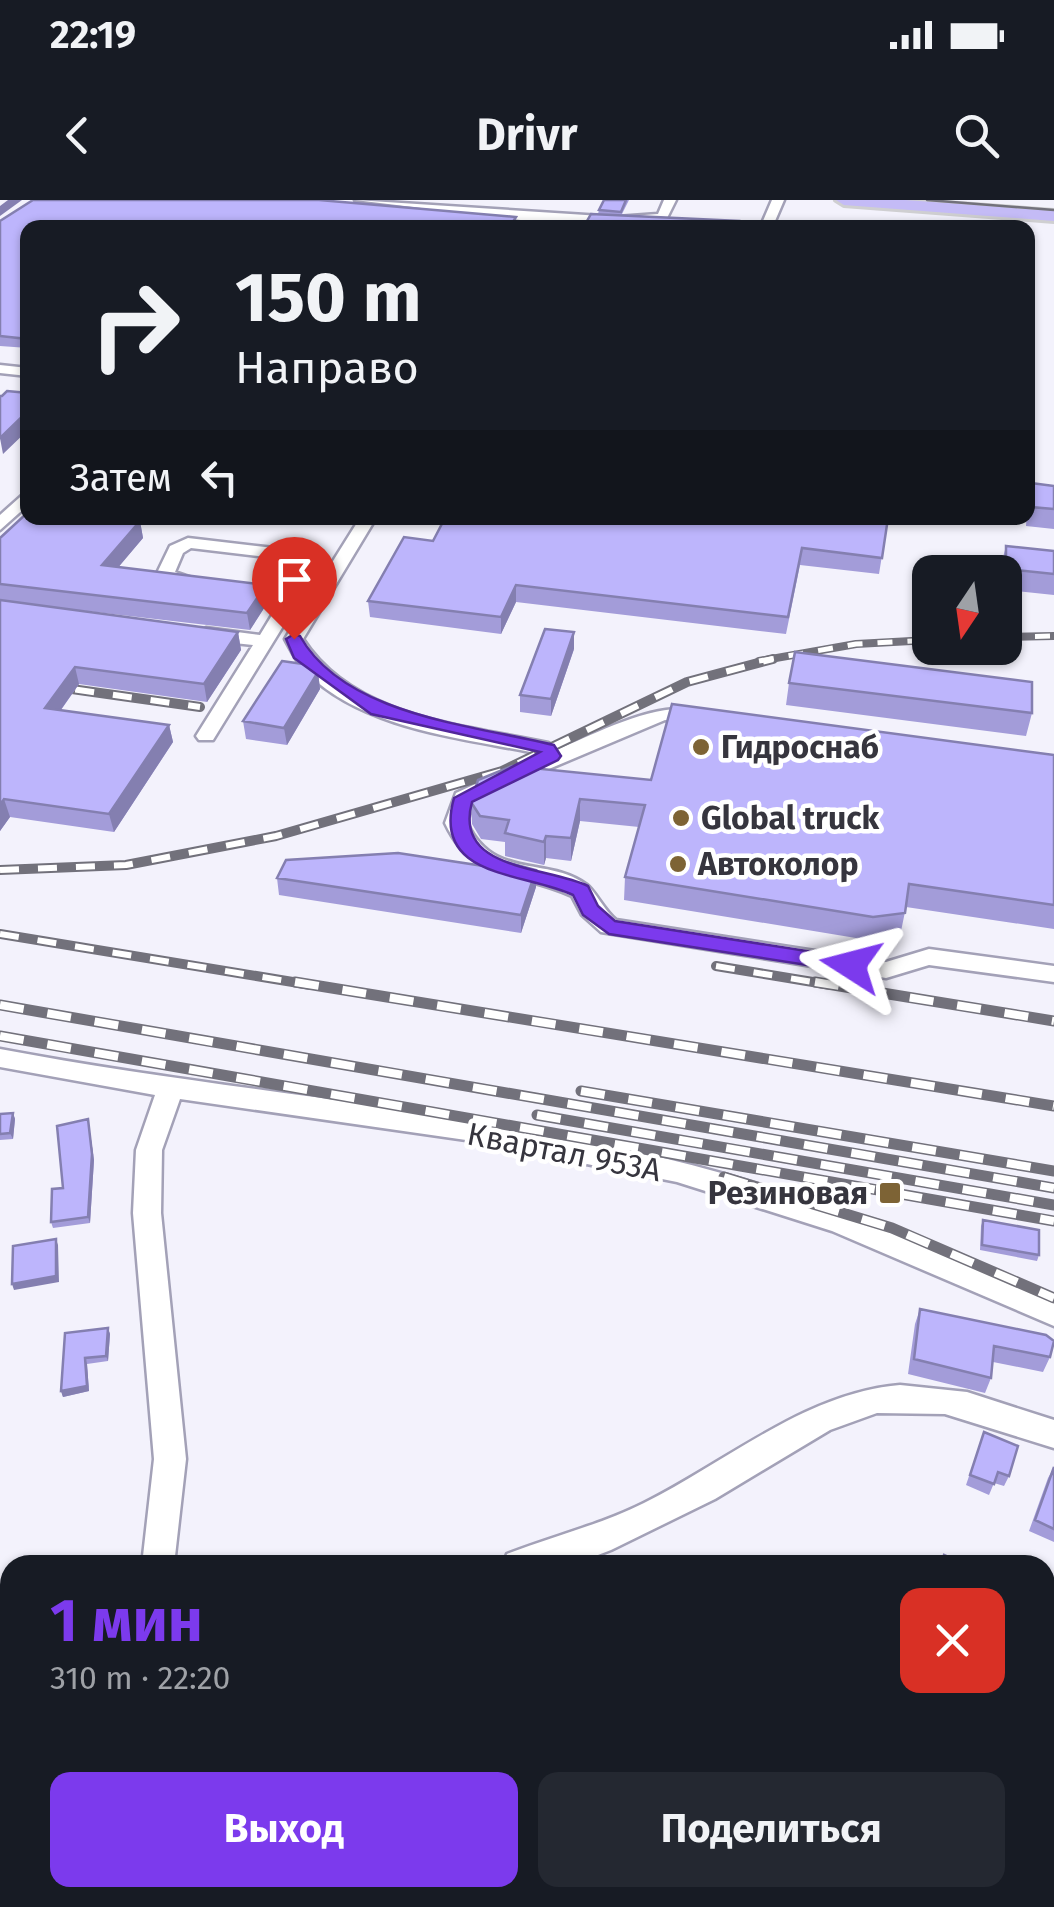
<!DOCTYPE html>
<html lang="ru">
<head>
<meta charset="utf-8">
<style>
  :root { --surface:#171b24; --page:#242831; --text:#f1f3f6; --muted:#9ea1a6; --accent:#7c3aed }
  body { margin:0; font-family:"Fira Sans",sans-serif; background:var(--page); color:var(--text); height:100vh; display:flex; flex-direction:column; font-size:38px; white-space:nowrap }
  * { box-sizing:border-box; margin:0 }
  p { font-size:32px; color:var(--muted) }
  .icon { flex:none; width:55px; height:55px; fill:none; stroke:currentColor; stroke-width:2; stroke-linecap:round; stroke-linejoin:round }
  .map { position:relative; flex:1; overflow:hidden }
  .panel { position:absolute; left:0px; top:1355px; width:1055px; height:352px; display:flex; flex-direction:column; background:var(--surface); border-radius:30px 30px 0 0; box-shadow:0 2px 8px #0004 }
  .panel>* { flex:none }
  .guide { position:absolute; left:20px; top:20px; width:1015px; height:305px; border-radius:20px; box-shadow:0 2px 8px #0004; background:#171b24; color:var(--text); overflow:hidden }
  .needle { width:65px; rotate:193deg }
  .fabs { position:absolute; left:912px; top:355px; display:grid; gap:20px }
  .fabs a { display:grid; place-items:center; width:110px; height:110px; border-radius:20px; background:var(--surface); box-shadow:0 2px 8px #0004; font-size:50px }
  .pin { position:absolute; display:grid; place-items:center; width:85px; height:85px; color:#fff; margin:-102px -42px; border-radius:50% 50% 50% 0; rotate:-45deg; box-shadow:0 0 10px #0007 }
  .pin .icon { rotate:45deg }
  .me { position:absolute; width:110px; margin:-55px; rotate:279deg; stroke-linejoin:round; filter:drop-shadow(0 0 8px #0008) }
  .turn { display:flex; align-items:center; gap:35px; height:210px; padding:0 50px; font-size:45px }
  .turn .icon { width:130px; height:130px; stroke-width:2.5 }
  .turn b { display:block; font-size:70px; line-height:85px }
  .then { display:flex; align-items:center; height:95px; padding:0 50px; background:#0003; gap:20px; font-size:38px }
  .round { display:grid; place-items:center; flex:none; width:105px; height:105px; border-radius:20px; background:var(--page) }
  .head { display:flex; align-items:center; justify-content:space-between; height:170px; padding:0 50px }
  h1 { font-size:60px; font-weight:700; line-height:75px; color:var(--accent) }
  .action { display:flex; gap:20px; margin-top:auto; padding:20px 50px }
  .action a { flex:1; height:115px; border-radius:20px; background:var(--accent); color:#fff; font-size:40px; font-weight:700; line-height:115px; text-align:center }
  .action a+a { background:var(--page); color:var(--text) }
  .status { display:flex; justify-content:space-between; align-items:center; height:70px; padding:0 50px; background:var(--surface); direction:ltr }
  .status svg { height:28px; fill:currentColor }
  header { display:flex; justify-content:space-between; align-items:center; height:130px; padding:0 50px; background:var(--surface); font-size:45px; font-weight:700 }
  .map>svg:first-child { display:block }
  .green { fill:#f2c576 }
  .lines { fill:none; stroke-linecap:round; stroke-linejoin:round }
  .minor-casing { stroke:#a3a1b7; stroke-width:5 }
  .major-casing { stroke:#cfcfd1; stroke-width:6 }
  .minor { fill:#fff; fill-rule:evenodd }
  .major { fill:#c4bbf6; fill-rule:evenodd }
  .tram { stroke:#72717b; stroke-width:2.5 }
  .rail-far2-casing { stroke:#72717b; stroke-width:8 }
  .rail-far1-casing { stroke:#72717b; stroke-width:10 }
  .rail-casing { stroke:#72717b; stroke-width:11 }
  .rail-far2 { stroke:#fff; stroke-width:5; stroke-dasharray:15; stroke-linecap:butt }
  .rail-far1 { stroke:#fff; stroke-width:6; stroke-dasharray:19; stroke-linecap:butt }
  .rail { stroke:#fff; stroke-width:8; stroke-dasharray:24; stroke-linecap:butt }
  .wall { fill:#a39cd9 }
  .shaded-wall { fill:#847fb0 }
  .building { fill:#bdb5fc; stroke:#847fb0; stroke-width:2.5 }
  .route { fill:#7c3aed; stroke:#51269a; stroke-width:2.5 }
  .poi-dot { fill:#7d6335; stroke:#fff; stroke-width:4 }
  .labels { text-anchor:middle; stroke-width:9; stroke-linejoin:round; paint-order:stroke }
  .poi-label { font-size:32px; font-weight:bold; fill:#36353e; stroke:#fff; text-anchor:start }
  .street-label { font-size:32px; fill:#36353e; stroke:#fff }
</style>
</head>
<body>
<div class="status"><b>22:19</b><svg viewBox="0 0 49 12"><path d="M0 12V9h3v3zM5 12V6h3v6zM10 12V3h3v9zM15 12V0h3v12zM26 1h20v11H26zM47 4h2v5h-2z"/></svg></div>
<header><svg class="icon" aria-label="back" viewBox="0 0 24 24"><path d="M15 5l-7 7 7 7"/></svg>Drivr<svg class="icon" aria-label="search" viewBox="0 0 24 24"><circle cx="10" cy="10" r="6"/><path d="M15 15l6 6"/></svg></header>
<div class="map">
<svg width="1054" height="1707" viewBox="0 0 1054 1707">
  <rect width="100%" height="100%" fill="#f3f2fc"/>
  <path class="green" d="M1045 1578 1054 1585V1707H323L336 1698H1045Z"/>
  <g class="lines">
    <g class="minor-casing">
      <path id="minor" d="M355 0 617 17 658 14 664 0H676L666 20 620 25 537 22Z
        M772 0H784L772 28H760Z
        M0 165 28 168V176L0 173Z
        M28 290V305L0 330V315Z
        M360 318H376L303 439C354 518 463 525 548 543L558 549C596 534 676 489 712 519L702 525 665 520 473 601 467 623C494 681 546 655 587 685 595 691 604 710 616 720L886 762 929 749 1054 766V782L929 765 886 778 601 732 582 715 572 696C520 671 474 685 445 623L456 593 540 554C464 538 364 530 306 472 297 463 291 450 285 439L315 389 304 392 213 540H199L196 536 253 445 206 440 197 434 206 428 260 435 283 397 229 391V383L278 388 323 377Z
        M188 338 274 348 283 353 274 358 191 348 183 353 175 372 204 382 195 387 167 384 157 373 170 346Z
        M0 849C206 888 415 904 620 948 771 980 915 1035 1054 1100V1126L832 1031 677 982 466 940 180 899 162 950 161 1013 186 1259 174 1365H142L154 1259 133 1013 136 950 155 895 0 867Z
        M900 1185 967 1192 1054 1220V1248L945 1214 877 1213 830 1230 715 1299 611 1350 572 1365H503L507 1354C553 1336 600 1325 644 1303 727 1262 805 1193 900 1185Z
        M77 1698H115L112 1707H74Z"/>
    </g>
    <g class="major-casing">
      <path id="major" d="M836 0H905L1054 11V21L844 5Z"/>
    </g>
    <use href="#minor" class="minor"/>
    <use href="#major" class="major"/>
    <path class="tram" d="M927 0 1054 10"/>
    <g class="rail-far2-casing">
      <path id="rail-far2" d="M1005 437 1054 436
        M759 461 856 444 930 440"/>
    </g>
    <g class="rail-far1-casing">
      <path id="rail-far1" d="M0 479 200 507
        M0 670 126 665 276 636 502 571 687 482 773 459
        M0 734 311 785
        M716 766 831 785"/>
    </g>
    <g class="rail-casing">
      <path id="rail" d="M295 782 1054 906
        M815 782 1054 821
        M0 805 1054 988
        M0 836 1054 1021
        M581 891 1054 971
        M537 915 1054 1005
        M724 977 892 1028 1054 1098"/>
    </g>
    <use href="#rail-far2" class="rail-far2"/>
    <use href="#rail-far1" class="rail-far1"/>
    <use href="#rail" class="rail"/>
  </g>
  <path class="wall" d="M604 0H629L621 16 739 21V28H583L598 14 599 10Z
    M516 17V26L28 28V148L0 146V21Z
    M1031 283 1054 286V329L1026 326 1028 298Z
    M28 318H129L127 320 140 321 143 338 118 367 266 385 268 402 250 430 9 402 238 432 241 450 207 502 79 484 61 510 169 525 173 542 114 632 10 617 0 631V338Z
    M888 318 879 374 800 365 786 434 516 402 501 434 370 417 368 401 433 341Z
    M1006 346 1054 351V395L1005 390V372H1001V365Z
    M574 449 551 516 520 512V495Z
    M318 472 320 489 287 545 246 539 243 521Z
    M789 483 1032 513 1026 536 786 505Z
    M1054 555V729L906 707 900 736 868 740 624 700 625 677 639 627 580 621 571 661 546 658 544 665 505 656V642L481 639 472 624 471 602 651 580Z
    M497 668 536 687 521 733 279 695 277 678Z
    M13 913 15 919 13 939 0 940V914Z
    M88 919 94 960 90 1023 53 1028 51 1022Z
    M983 1020 1039 1055 1037 1061 980 1050 981 1026Z
    M920 1109 1050 1157 1043 1172 993 1162 991 1178 985 1193 908 1174 915 1124Z
    M108 1128 110 1134 108 1161 87 1164 89 1191 63 1197 61 1191Z
    M984 1232 1009 1276 1004 1286 994 1283 989 1295 966 1285Z
    M1054 1267V1342L1029 1331 1048 1278Z
    M0 1386H10V1438L0 1437Z
    M1045 1406 1054 1408V1490L1045 1485Z"/>
  <path class="shaded-wall" d="M8 0H22L0 16V6Z
    M28 211V230L3 254 0 238Z
    M140 321 143 338 106 382 102 365Z
    M266 385 268 402 250 430 247 413Z
    M516 385V402L501 434V417Z
    M238 432 241 450 207 502 204 484Z
    M574 432V449L551 516V499Z
    M75 467 79 484 50 525 45 508Z
    M318 472 320 489 287 545 284 528Z
    M169 525 173 542 114 632 109 614Z
    M4 599 10 617 0 631V605Z
    M580 599V621L571 661V638Z
    M546 636V658L544 665V642Z
    M536 670V687L521 733V715Z
    M13 913 15 919 13 939 10 933Z
    M88 919 94 960 90 1023 88 1017Z
    M56 1039 58 1045 59 1082 14 1090 12 1084Z
    M108 1128 110 1134 108 1161 106 1156Z
    M85 1158 87 1164 89 1191 63 1197 61 1191Z"/>
  <path class="building" d="M33 0H319L516 17 509 28H28V139L0 136V21Z
    M604 0H626L621 12 599 10Z
    M591 14 739 21 737 28H583Z
    M7 191 28 193V211L0 238V196H2Z
    M1031 283 1054 286V309L1031 307Z
    M28 312V318H112L140 321 102 365 266 385 247 413 0 384V338Z
    M445 318H888L882 358 802 348 788 417 516 385 501 417 368 401 404 337 433 341Z
    M1006 346 1054 351V374L1006 369Z
    M0 400 238 432 204 484 75 467 45 508 169 525 109 614 4 599 0 605Z
    M545 429 574 432 551 499 520 495Z
    M795 452 1032 482V513L789 483Z
    M282 461 310 465 318 472 284 528 243 521Z
    M672 504 1054 555V705L909 684 905 713 873 717 625 677 645 605 580 599 571 638 546 636 544 642 505 633 509 620 480 616 471 602 478 580 512 566 651 580Z
    M398 653 497 668 499 660 536 670 521 715 277 678 286 660Z
    M13 913 10 933 0 934V914Z
    M88 919 92 954 88 1017 51 1022 52 989 63 988 57 926Z
    M983 1020 1039 1030V1055L982 1045Z
    M56 1039V1076L12 1084 13 1046Z
    M920 1109 1046 1135 1054 1141 1050 1157 994 1146 991 1178 914 1159Z
    M108 1128 106 1156 85 1158 87 1186 61 1191 65 1133Z
    M984 1232 1018 1246 1009 1276 998 1272 994 1284 970 1275Z
    M1054 1267V1329L1035 1320Z
    M944 1355 964 1364V1365H941Z
    M0 1386H10V1433H0Z
    M1046 1404 1054 1408V1477L1045 1473Z
    M4 1654H10V1698H61L60 1707H0V1680Z"/>
  <path class="route" d="M294 434 300 436C345 516 473 525 554 545L561 556 558 560 472 602C453 671 546 666 588 686L598 706 615 721 851 758 862 765 851 772 609 734 583 715 573 695C525 672 431 679 454 598L540 552 371 514 294 458 286 439Z"/>
  <g class="poi-dot">
    <circle cx="701" cy="547" r="10"/>
    <circle cx="681" cy="618" r="10"/>
    <circle cx="678" cy="664" r="10"/>
    <rect x="878" y="981" width="24" height="24" rx="5"/>
  </g>
  <g class="labels">
    <g class="poi-label">
      <text x="721" y="558">Гидроснаб</text>
      <text x="701" y="629">Global truck</text>
      <text x="698" y="675">Автоколор</text>
      <text x="868" y="1004" text-anchor="end">Резиновая</text>
    </g>
    <g class="street-label">
      <text transform="translate(564 952) rotate(11)" y="11">Квартал 953А</text>
    </g>
  </g>
</svg>
<div class="fabs">
<a><svg class="needle" viewBox="-14 -14 28 28"><path d="M0-13l5 13h-10z" fill="#e53935"/><path d="M0 13l5-13h-10z" fill="#9ea1a6"/></svg></a>
</div>
<div class="pin" style="left:294px;top:439px;background:#d93025"><svg class="icon" aria-label="arrive" viewBox="0 0 24 24"><path d="M6 21V4h12l-3 4 3 4H6"/></svg></div>
<svg class="me" style="left:851px;top:765px" viewBox="-20 -20 40 40"><path d="M0-17L14 15 0 8-14 15z" fill="#7c3aed" stroke="#fff" stroke-width="4"/></svg>
<div class="guide">
<div class="turn"><svg class="icon" aria-label="right" viewBox="0 0 24 24"><path d="M7 20v-9h11M14 6l5 5-5 5"/></svg><div><b>150 m</b>Направо</div></div>
<div class="then">Затем<svg class="icon" aria-label="left" viewBox="0 0 24 24"><path d="M17 20v-9H6M10 6l-5 5 5 5"/></svg></div>
</div>
<section class="panel">
<div class="head"><div><h1>1 мин</h1><p>310 m · 22:20</p></div><a class="round" style="background:#d93025;color:#fff"><svg class="icon" aria-label="close" viewBox="0 0 24 24"><path d="M6 6l12 12M18 6L6 18"/></svg></a></div>
<div class="action"><a>Выход</a><a>Поделиться</a></div>
</section>
</div>
</body>
</html>
